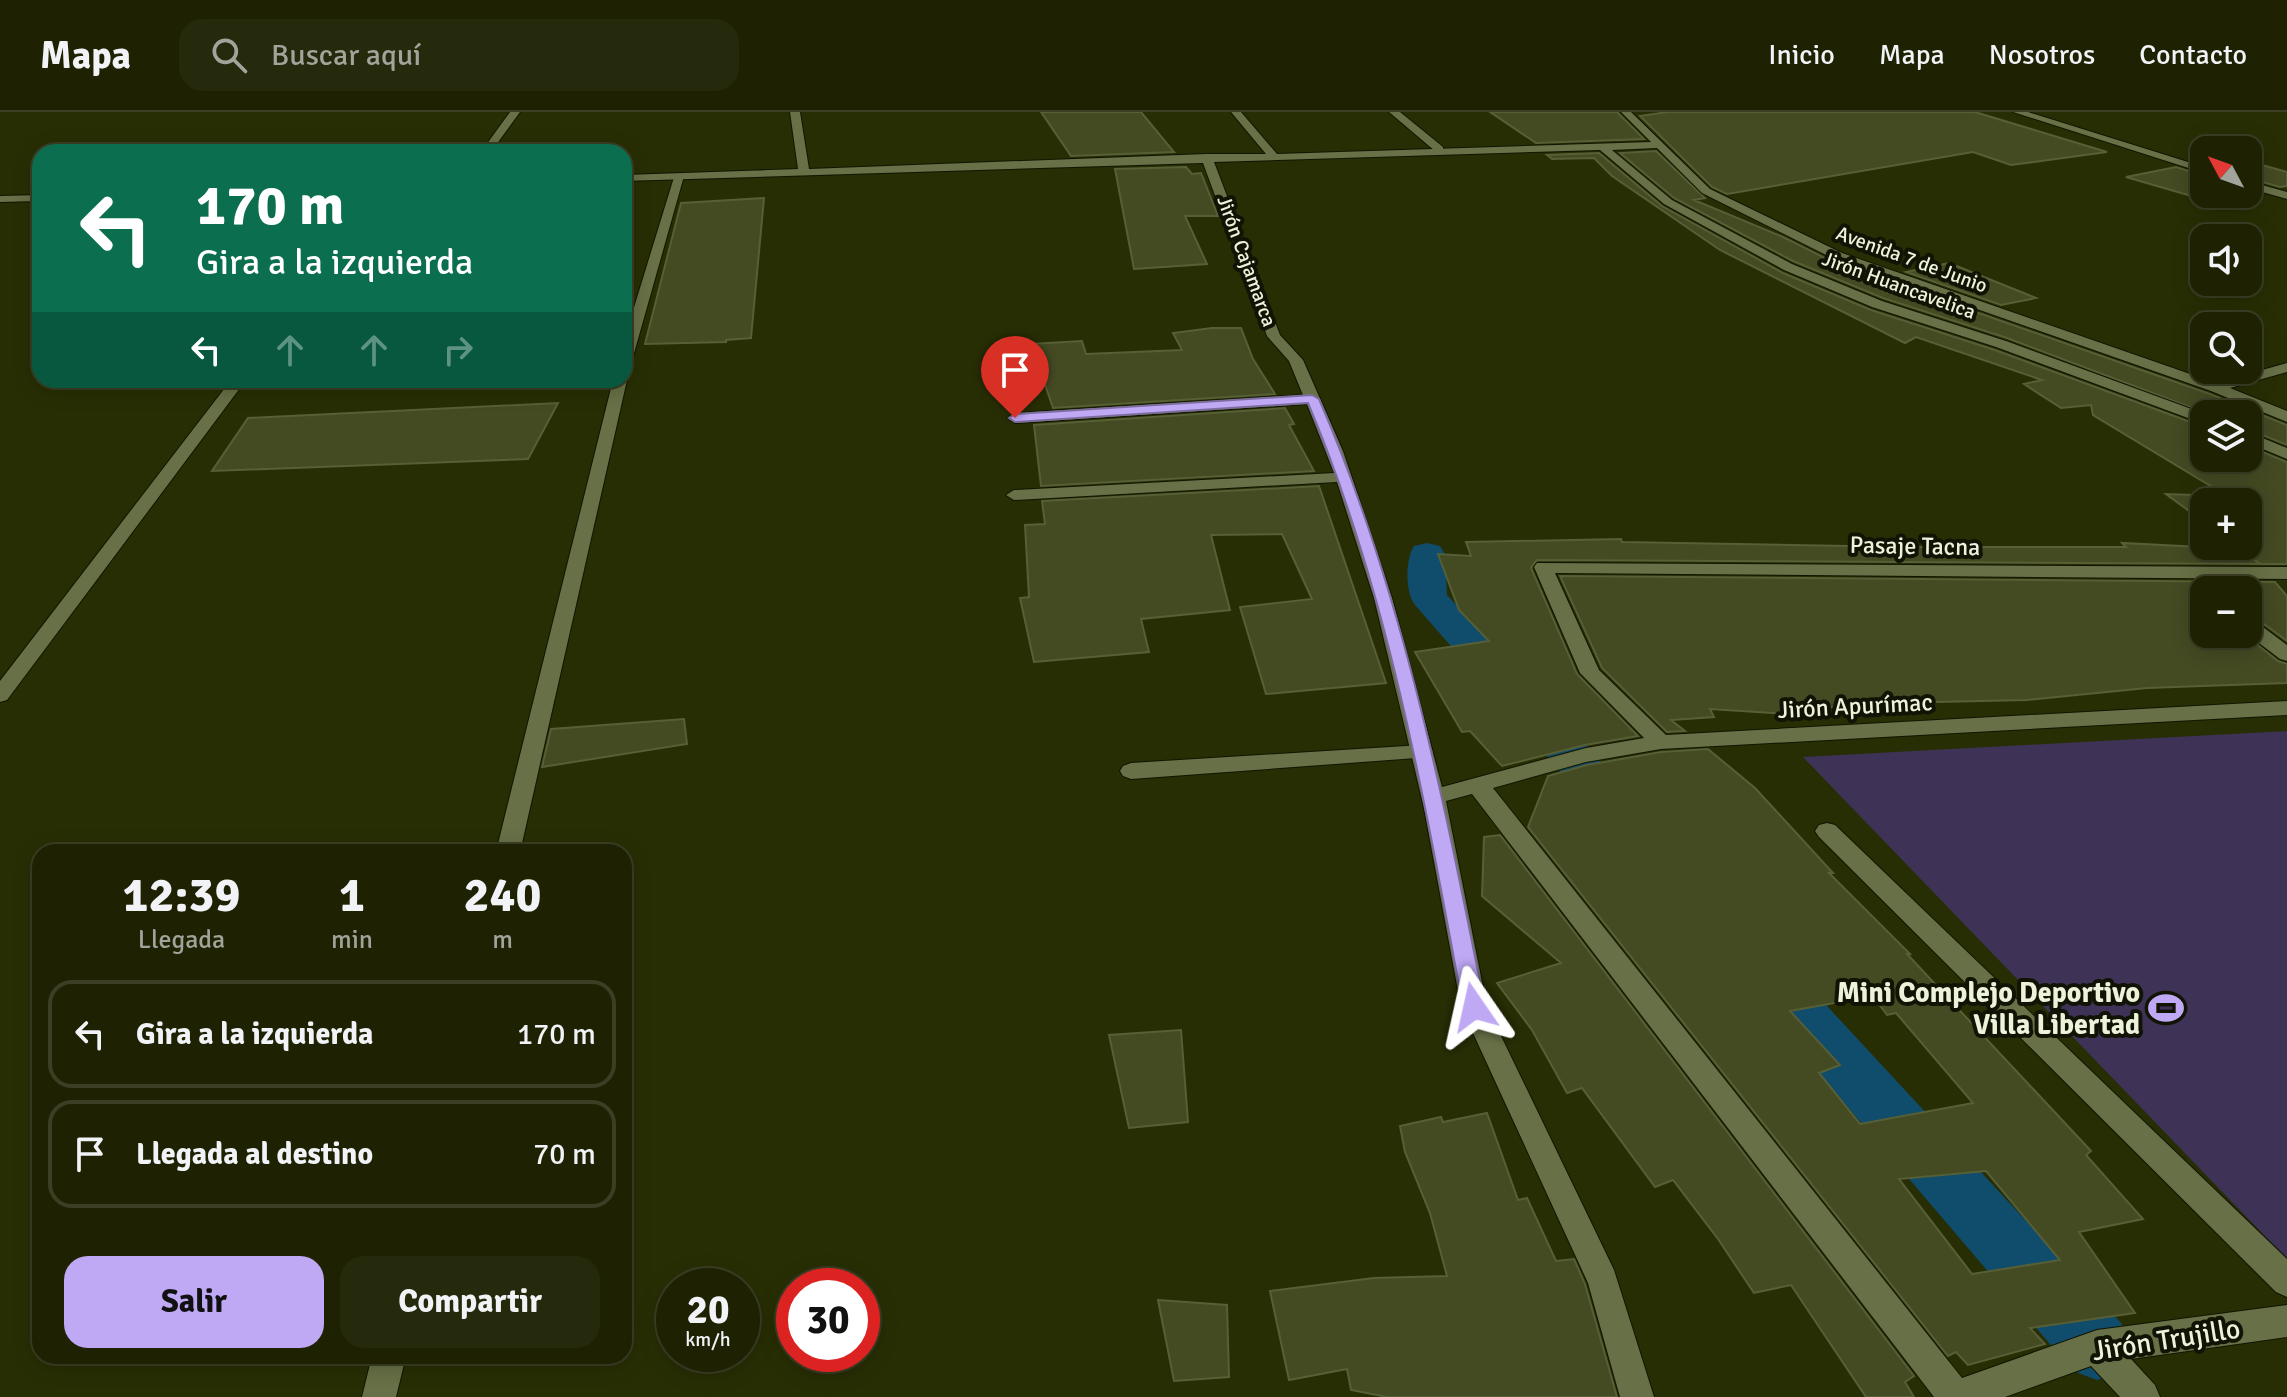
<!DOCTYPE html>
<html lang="es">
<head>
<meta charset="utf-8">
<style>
  :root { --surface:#1e2203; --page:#262a0d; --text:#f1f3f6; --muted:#a1a49a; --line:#3c3f25; --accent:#bfa8f4 }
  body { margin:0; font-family:Signika,sans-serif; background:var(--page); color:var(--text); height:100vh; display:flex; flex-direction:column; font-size:30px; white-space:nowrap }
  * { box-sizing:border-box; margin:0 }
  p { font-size:26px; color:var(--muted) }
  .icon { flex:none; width:44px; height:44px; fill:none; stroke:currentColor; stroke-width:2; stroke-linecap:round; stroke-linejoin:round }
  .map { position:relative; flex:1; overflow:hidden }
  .side { position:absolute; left:32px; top:732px; width:600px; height:520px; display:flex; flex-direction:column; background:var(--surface); border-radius:24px; box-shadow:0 4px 20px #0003,0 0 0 2px var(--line) }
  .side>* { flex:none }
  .banner { position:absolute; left:32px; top:32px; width:600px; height:244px; border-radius:24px; box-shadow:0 4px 20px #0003,0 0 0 2px var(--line); background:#0b6e4f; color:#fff; overflow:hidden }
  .needle { width:52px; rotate:311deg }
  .buttons { position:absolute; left:2190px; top:24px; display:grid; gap:16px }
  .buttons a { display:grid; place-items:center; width:72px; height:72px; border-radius:16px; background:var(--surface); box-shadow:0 4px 20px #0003,0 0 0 2px var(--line); font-size:40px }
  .speed { position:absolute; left:656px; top:1156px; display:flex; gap:16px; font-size:40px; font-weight:700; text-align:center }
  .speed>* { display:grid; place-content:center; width:104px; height:104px; border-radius:50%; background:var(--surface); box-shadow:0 4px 20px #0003,0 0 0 2px var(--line); line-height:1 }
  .speed small { font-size:20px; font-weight:400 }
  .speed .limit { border:12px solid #d22; background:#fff; color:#111 }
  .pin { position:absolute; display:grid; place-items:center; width:68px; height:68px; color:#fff; margin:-82px -34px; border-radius:50% 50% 50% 0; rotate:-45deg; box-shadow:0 0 8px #0007 }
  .pin .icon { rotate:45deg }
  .me { position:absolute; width:88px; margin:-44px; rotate:349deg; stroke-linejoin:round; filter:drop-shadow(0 0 6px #0008) }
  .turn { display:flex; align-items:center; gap:28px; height:168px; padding:0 32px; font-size:36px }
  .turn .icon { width:104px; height:104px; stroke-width:2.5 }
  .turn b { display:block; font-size:56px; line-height:68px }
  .lanes { display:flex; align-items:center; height:76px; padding:0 32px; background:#0003; justify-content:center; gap:40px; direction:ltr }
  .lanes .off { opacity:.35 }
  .eta { display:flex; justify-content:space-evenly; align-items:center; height:136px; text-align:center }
  .eta b { font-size:48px; font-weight:800; line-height:56px }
  .button { display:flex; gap:16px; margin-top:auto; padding:16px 32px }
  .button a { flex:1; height:92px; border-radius:24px; background:var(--accent); color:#111; font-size:32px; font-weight:800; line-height:92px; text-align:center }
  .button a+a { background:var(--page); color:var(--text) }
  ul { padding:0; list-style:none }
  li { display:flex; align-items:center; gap:24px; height:108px; margin:0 16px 12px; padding:0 16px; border:4px solid var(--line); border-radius:24px }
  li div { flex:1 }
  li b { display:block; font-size:30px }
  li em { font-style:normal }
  header { display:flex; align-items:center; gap:48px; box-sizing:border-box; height:112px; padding:0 40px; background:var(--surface); border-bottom:2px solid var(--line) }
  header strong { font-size:38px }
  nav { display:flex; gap:44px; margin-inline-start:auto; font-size:28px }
  .search { width:560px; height:72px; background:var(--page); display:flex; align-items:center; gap:20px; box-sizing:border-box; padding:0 28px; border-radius:24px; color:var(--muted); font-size:30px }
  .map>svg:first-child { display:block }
  .green { fill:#3e3257 }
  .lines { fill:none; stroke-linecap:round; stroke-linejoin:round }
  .canal { fill:#104c6b; fill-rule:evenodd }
  .building { fill:#444b23; stroke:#575f36; stroke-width:2; fill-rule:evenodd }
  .service-casing { stroke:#111500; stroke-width:2 }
  .minor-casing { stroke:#111500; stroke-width:2 }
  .service { fill:#677046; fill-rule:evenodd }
  .minor { fill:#677046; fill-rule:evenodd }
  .route { fill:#bfa8f4; stroke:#7c6d9f; stroke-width:2 }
  .labels { text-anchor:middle; stroke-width:8; stroke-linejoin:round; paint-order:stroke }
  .far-street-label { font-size:20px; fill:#edf2db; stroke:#111405 }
  .street-label { font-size:24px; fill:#edf2db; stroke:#111405 }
  .near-poi-label { font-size:28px; font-weight:bold; fill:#edf2db; stroke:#111405; text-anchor:end }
  .near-street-label { font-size:28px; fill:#edf2db; stroke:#111405 }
</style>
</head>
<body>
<header>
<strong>Mapa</strong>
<div class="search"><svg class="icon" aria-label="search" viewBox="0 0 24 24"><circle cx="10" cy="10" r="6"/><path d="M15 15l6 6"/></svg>Buscar aquí</div>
<nav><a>Inicio</a><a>Mapa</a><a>Nosotros</a><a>Contacto</a></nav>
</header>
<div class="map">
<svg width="2287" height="1285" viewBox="0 0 2287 1285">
  <rect width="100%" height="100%" fill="#282e04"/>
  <path class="green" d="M2287 619V1147L1803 645Z"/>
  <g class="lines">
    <path class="canal" d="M1427 431 1440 434 1445 442 1447 483 1625 675 1632 686 1625 697 1609 702 1593 697 1415 493C1405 480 1405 448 1414 434Z
      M1758 833 1776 839 2121 1211 2130 1235 2121 1259 2097 1268 2073 1259 1740 869 1732 854 1740 839Z"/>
  </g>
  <path class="building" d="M1041 0H1141L1174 40 1071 44Z
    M1490 0H1617L1644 27 1536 31Z
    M1668 0H1975L2107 40 2011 53 1973 40 1727 82 1712 75 1640 4Z
    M1656 39 1705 86 1694 88 1783 125 1833 150 2210 282 2287 313V333L2248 317V302H2208L2007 226 1883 186 1793 149 1674 86 1620 41Z
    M1599 41 1662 94 1783 161 1871 198 1995 238 2204 315V346H2248V334L2287 350V452H2261L2255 448 2259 452 1537 448 1531 456 1577 562 1638 624 1585 633 1502 654 1470 619 1462 620 1415 540 1489 529 1459 498 1438 442 1471 444 1466 430 1621 427 1622 430 1904 435H2126L2122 431 2240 437 2237 434H2248V390H2204V410L2166 382 2227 384 2093 303 2091 293 2061 296 2024 272 2042 268 1916 225 1905 231 1720 138 1612 64 1594 46 1552 47 1547 43Z
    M2248 49 2287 60V74L2280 75 2248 66Z
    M1186 55 1192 62 1201 61 1218 104H1185L1207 152 1134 157 1115 57Z
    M2176 55 2204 64V82H2239L2205 88 2126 65Z
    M764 86 751 226 726 228V230L645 232 681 91Z
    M1949 151 2036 186 2001 193 1906 160Z
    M1212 216H1241L1253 247 1275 282 1053 296 1031 232 1082 229 1086 242 1182 238 1173 221Z
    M558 291 528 347 212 359 248 306Z
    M1285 296 1294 312 1289 313 1314 359 1041 374 1034 313Z
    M1319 374 1386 571 1266 582 1240 495 1312 487 1282 422 1211 423 1230 498 1141 507 1149 540 1034 550 1020 486 1029 485 1025 413 1045 412 1042 389Z
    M1560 464 2275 470 2287 484V529L2257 507 2248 504V478H2204V522H2244L2278 549 2287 552V571L2147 576 2027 588 1890 591 1894 595H1798L1805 603 1710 597 1714 605 1671 608 1685 619 1667 620 1602 556Z
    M684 607 687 632 542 655 551 617Z
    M1708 637 1755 676 1833 761H1829L1910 842H1907L2091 1039 2086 1043 2143 1107 2079 1120 2135 1201 2030 1216 2045 1232 1968 1253 1956 1240 1948 1244 1528 715 1548 664 1587 653 1661 640ZM1873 884 1887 903 1896 901 1973 991 1860 1012 1819 961 1840 953 1790 899ZM1986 1059 2060 1148 1972 1162 1899 1067Z
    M1500 723 1914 1264 1905 1270 1914 1285H1866L1791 1173 1754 1181 1718 1127 1673 1068 1655 1075 1582 976 1567 981 1532 918 1497 871 1561 851 1482 784 1484 725Z
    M1181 918 1188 1010 1129 1016 1109 923Z
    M1487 1001 1518 1088 1527 1086 1556 1149 1574 1147 1585 1172 1617 1285H1387L1351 1278 1347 1257 1289 1268 1270 1179 1374 1166 1447 1164 1430 1101 1405 1040 1400 1014 1441 1005 1443 1010Z
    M1158 1188 1227 1193 1229 1265 1174 1269Z"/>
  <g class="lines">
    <g class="service-casing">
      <path id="service" d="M1389 0H1400L1443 35V39H1435Z
        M675 62 684 64 631 252 624 256V228Z
        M624 265 627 268 520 740H496L613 268H624Z
        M231 268H246L7 588 0 590V569Z
        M1422 633 1430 635 1433 640 1430 645 1131 667 1123 664 1120 659 1123 654 1131 651Z
        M372 1244H406L396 1285H362Z"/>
    </g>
    <g class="minor-casing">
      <path id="minor" d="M510 0H520L491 40H481Z
        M790 0H800L809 57 1206 42H1266L1231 0H1241L1277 42 1651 30 1621 0H1631L1710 77 1842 141 2216 271 2287 251V260L2230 276 2287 299V310L2211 279 1834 147 1702 81 1657 36 1612 38 1672 88 1792 152 1882 189 2006 229 2205 302 2204 312 1996 235 1872 195 1784 158 1664 92 1600 38 1214 50 1280 223 1303 248 1343 339 1392 486 1442 675 1586 636 1644 626 1580 561 1534 455 1537 451 2287 455V467L1555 461 1599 558 1666 623 2287 589V603L1661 637 1586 650 1493 676 1962 1266 2097 1218 2287 1193V1225L2131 1247 2155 1273 2160 1285H2120L2091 1254 2005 1285H1934L1472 682 1446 689 1487 895 1614 1158 1654 1285H1620L1588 1171 1461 895 1424 696 1374 486 1337 370 1014 388 1006 383 1014 378 1334 361 1307 292 1015 311 1007 306 1015 301 1303 283 1289 249 1267 224 1203 51 624 69V63L798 57Z
        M2013 0H2028L2204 55V61Z
        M2248 69 2287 80V87L2248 76Z
        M40 83V89L0 90V84Z
        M2248 320 2287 336V347L2248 331Z
        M2248 507 2255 509 2287 533V549L2280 547 2247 522Z
        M1827 711 1835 713 2287 1147V1185L2276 1180 1819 725 1815 719 1819 713Z"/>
    </g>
    <use href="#service" class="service"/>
    <use href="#minor" class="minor"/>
  </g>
  <path class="route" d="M1312 283 1319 287C1403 480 1444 689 1485 895L1482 901 1474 904 1466 901 1463 895C1425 691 1389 482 1308 291L1015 310 1009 306 1015 302Z"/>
  <defs>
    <g id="stadium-bare" transform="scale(2.76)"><path d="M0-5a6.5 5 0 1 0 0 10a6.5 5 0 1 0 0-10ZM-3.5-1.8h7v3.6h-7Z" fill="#bfa8f4" stroke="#111405" stroke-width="2.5" paint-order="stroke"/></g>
  </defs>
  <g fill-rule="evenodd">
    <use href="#stadium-bare" x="2166" y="896"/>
  </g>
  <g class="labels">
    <g class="far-street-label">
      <text transform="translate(1912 147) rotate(20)" y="7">Avenida 7 de Junio</text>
      <text transform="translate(1247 149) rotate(70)" y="7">Jirón Cajamarca</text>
      <text transform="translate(1899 173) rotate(20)" y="7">Jirón Huancavelica</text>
    </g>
    <g class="street-label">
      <text transform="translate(1915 434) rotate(1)" y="8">Pasaje Tacna</text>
      <text transform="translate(1855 594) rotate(-3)" y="8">Jirón Apurímac</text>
    </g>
    <g class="near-poi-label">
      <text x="2140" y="890">Mini Complejo Deportivo<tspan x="2140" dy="32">Villa Libertad</tspan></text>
    </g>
    <g class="near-street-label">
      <text transform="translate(2166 1227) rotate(-9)" y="10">Jirón Trujillo</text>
    </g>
  </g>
</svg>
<div class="buttons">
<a><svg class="needle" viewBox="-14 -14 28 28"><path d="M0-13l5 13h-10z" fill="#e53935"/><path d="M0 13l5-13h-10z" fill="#a1a49a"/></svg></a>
<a><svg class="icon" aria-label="sound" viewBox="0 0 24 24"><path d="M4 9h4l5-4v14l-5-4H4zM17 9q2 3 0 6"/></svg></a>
<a><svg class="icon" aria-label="search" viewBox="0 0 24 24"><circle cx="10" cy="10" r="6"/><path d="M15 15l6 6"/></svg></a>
<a><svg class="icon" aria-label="layers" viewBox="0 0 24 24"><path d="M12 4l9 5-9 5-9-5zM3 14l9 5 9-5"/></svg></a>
<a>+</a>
<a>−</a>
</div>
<div class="speed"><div>20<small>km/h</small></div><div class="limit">30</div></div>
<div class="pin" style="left:1015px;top:306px;background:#d93025"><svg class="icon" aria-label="arrive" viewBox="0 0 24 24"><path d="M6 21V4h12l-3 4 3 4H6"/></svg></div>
<svg class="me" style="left:1474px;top:895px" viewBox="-20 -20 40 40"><path d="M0-17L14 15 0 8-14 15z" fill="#bfa8f4" stroke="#fff" stroke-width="4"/></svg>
<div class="banner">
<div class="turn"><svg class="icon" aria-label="left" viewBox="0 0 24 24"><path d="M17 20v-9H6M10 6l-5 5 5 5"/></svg><div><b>170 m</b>Gira a la izquierda</div></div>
<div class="lanes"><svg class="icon" aria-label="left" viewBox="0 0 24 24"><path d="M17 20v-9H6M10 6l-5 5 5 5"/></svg><svg class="icon off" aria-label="ahead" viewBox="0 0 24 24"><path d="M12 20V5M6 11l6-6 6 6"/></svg><svg class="icon off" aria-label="ahead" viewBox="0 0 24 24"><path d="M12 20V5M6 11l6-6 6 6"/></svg><svg class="icon off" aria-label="right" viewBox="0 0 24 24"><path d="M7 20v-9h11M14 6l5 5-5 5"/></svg></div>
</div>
<section class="side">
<div class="eta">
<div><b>12:39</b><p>Llegada</p></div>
<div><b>1</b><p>min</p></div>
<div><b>240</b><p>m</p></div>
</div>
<ul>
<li><svg class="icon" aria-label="left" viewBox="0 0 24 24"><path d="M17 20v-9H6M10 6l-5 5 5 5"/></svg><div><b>Gira a la izquierda</b></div><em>170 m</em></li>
<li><svg class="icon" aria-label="arrive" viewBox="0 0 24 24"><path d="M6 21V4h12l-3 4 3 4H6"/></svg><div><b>Llegada al destino</b></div><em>70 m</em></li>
</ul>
<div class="button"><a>Salir</a><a>Compartir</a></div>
</section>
</div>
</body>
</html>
